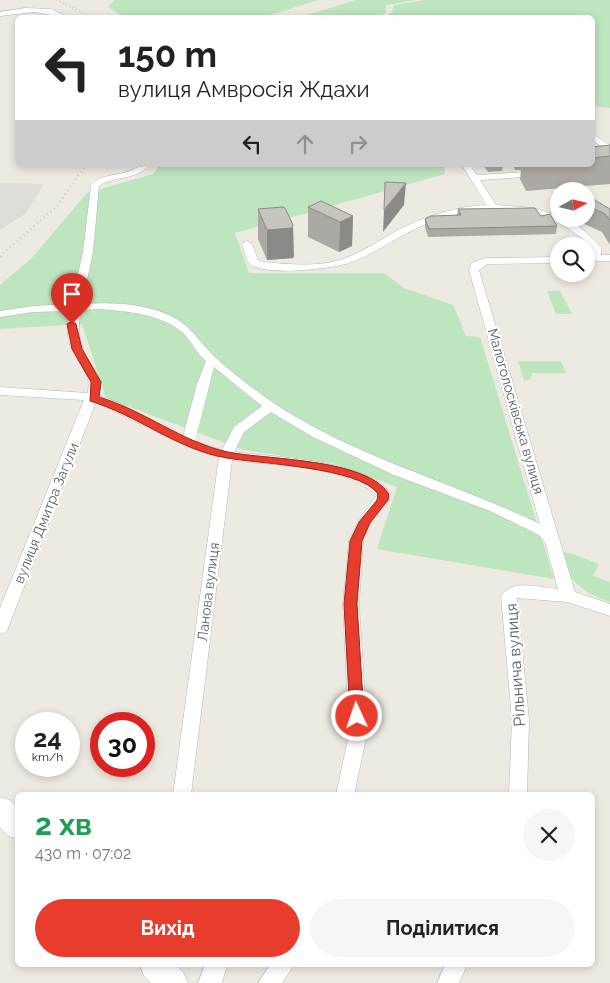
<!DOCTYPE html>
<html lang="uk">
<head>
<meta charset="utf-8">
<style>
  :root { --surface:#fff; --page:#f6f6f6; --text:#222; --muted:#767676; --accent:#e83c2c }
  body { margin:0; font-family:Raleway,sans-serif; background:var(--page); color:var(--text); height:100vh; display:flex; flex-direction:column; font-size:19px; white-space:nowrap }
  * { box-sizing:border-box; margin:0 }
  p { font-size:16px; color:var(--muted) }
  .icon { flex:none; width:28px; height:28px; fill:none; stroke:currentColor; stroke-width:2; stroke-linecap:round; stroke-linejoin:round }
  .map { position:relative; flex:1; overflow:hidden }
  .side { position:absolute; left:15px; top:792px; width:580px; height:175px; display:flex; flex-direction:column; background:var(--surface); border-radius:8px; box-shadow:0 2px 8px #0003 }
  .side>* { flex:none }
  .hud { position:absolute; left:15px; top:15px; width:580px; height:152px; border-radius:8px; box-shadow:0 2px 8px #0003; background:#fff; color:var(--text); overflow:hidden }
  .needle { width:32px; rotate:82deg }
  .controls { position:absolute; left:550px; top:182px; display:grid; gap:10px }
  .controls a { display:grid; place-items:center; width:45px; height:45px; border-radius:50%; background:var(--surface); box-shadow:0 2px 8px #0003; font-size:25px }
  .speed { position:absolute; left:15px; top:712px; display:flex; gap:10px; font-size:25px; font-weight:700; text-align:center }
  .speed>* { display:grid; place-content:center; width:65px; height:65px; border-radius:50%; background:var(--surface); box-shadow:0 2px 8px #0003; line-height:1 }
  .speed small { font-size:12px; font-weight:400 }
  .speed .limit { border:8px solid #d22; background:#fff; color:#111 }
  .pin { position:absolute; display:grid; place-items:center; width:42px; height:42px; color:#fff; margin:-51px -21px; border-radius:50% 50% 50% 0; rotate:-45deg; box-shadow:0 0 5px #0007 }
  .pin .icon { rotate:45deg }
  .me { position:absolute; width:55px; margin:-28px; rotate:357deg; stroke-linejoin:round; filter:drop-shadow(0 0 4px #0008) }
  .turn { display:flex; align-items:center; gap:18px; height:105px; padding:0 20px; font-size:22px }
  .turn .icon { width:65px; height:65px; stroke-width:2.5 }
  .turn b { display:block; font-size:35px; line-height:42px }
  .lanes { display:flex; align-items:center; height:48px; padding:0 20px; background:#0003; justify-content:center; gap:25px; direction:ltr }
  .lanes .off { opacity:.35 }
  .round { display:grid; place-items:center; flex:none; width:52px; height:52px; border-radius:26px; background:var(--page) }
  .summary { display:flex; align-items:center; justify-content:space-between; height:85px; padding:0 20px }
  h1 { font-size:30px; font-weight:700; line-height:38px; color:#1e9e55 }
  .button { display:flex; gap:10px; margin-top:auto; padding:10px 20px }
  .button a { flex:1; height:58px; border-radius:30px; background:var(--accent); color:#fff; font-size:20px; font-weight:700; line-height:58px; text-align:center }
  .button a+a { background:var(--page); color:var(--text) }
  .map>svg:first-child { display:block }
  .industrial { fill:#dedcd6 }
  .green { fill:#bde5be }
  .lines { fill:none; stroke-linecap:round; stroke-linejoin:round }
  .street-casing { stroke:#b4b7bc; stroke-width:1 }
  .secondary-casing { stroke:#b5b8be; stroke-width:1 }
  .street { fill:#fff; fill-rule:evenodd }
  .secondary { fill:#fff; fill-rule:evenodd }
  .rail-far1 { stroke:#b3b4b4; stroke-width:2; stroke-dasharray:0.5 3; stroke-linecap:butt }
  .rail { stroke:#b3b4b4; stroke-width:2.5; stroke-dasharray:0.5 4; stroke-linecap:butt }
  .wall { fill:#aca9a4 }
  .shaded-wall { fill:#8c8a86 }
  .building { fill:#c8c5bf; stroke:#8c8a86 }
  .route { fill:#e83c2c; stroke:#97271d }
  .labels { text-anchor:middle; stroke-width:4.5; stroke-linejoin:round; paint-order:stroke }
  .street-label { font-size:14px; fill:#5a5e62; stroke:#fff }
  .near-street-label { font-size:16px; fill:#5a5e62; stroke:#fff }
</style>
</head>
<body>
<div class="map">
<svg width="610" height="983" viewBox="0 0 610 983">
  <rect width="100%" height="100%" fill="#edeae1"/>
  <path class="industrial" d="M0 183 44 184 25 214 0 230Z"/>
  <path class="green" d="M115 0H319L263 17H124L108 7Z
    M356 0H417L386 5V13L375 17H301Z
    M425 0H610V108L593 106 592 18 383 17 391 13 394 5Z
    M160 165H444L445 174 235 233 249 273H384L404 288 453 305 466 336 480 337 554 579 377 549 397 487 335 464 244 450 106 398 82 324 0 329V285L31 259 87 193 153 174Z
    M547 291H560L572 314H556Z
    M518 361H561L566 373H532L531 379 524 381Z
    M560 552 573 554 599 564 593 576 610 582V602C581 591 569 583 560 552Z"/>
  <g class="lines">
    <g class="street-casing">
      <path id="street" d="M25 8 51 9 69 18 34 12 0 16V12Z
        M592 134 610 145V152L592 140Z
        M140 165H149C136 181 115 175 99 186L93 252 82 304C111 302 145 303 171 316 190 326 196 337 210 352 224 367 257 392 275 404 357 458 453 482 540 524L469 270 472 263 485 258 559 257V263L487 264 479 270 575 592 610 604V616L567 602 517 598 529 720 527 795H509L512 720 501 596C511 578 542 588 558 589L545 542 539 535 490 511 394 475 313 437 271 412 244 432 234 452C272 457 369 460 391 494L387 503 371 524 363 541 359 604 367 734 354 795H336L349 734 343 604 349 541 358 522 377 495C339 463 278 467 232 460L191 795H173L219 457 185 446 96 402 8 628 6 632 0 634V608L84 400 0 395V387L87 393C94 377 78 364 72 350 66 338 67 323 70 311L33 312 0 317V311L33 306 71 304 83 252 91 185C104 171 126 178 140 165ZM100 309C128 312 160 313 183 333 192 341 196 353 206 361L197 384 183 436 119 403 98 395C106 376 89 366 83 349 78 336 78 323 81 310ZM214 367 262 406 234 427 222 450 195 441Z
        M462 165H470L477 175 542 171 543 173 539 176 480 180 496 205 534 208 559 216V219C575 219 590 236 601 247V255H610V261H586V257L591 255 592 250C587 244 582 238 576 234 531 199 461 206 413 230 392 240 374 254 352 262 334 269 267 276 251 265 246 261 244 250 242 244L247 241 252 244 258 260 263 262C286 264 313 267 336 261 359 255 378 241 398 230 425 216 457 206 487 205Z
        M205 965H227L222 983H198Z
        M270 965H294L282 983H258Z
        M445 965H467L459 983H437Z"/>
    </g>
    <g class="secondary-casing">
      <path id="secondary" d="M0 797 10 800 18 808V839L8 836 0 827Z
        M140 965H176L183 972 188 983H151L144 976Z"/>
    </g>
    <use href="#street" class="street"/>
    <use href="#secondary" class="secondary"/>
    <path class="rail-far1" d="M57 0 94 18"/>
    <path class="rail" d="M0 256 56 207 86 165"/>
  </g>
  <path class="wall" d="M610 145V184L526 191 520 179 521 170H515L513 165H592V147Z
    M483 165H503L502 171 488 172Z
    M586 195 610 209V245L602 232 573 219H586Z
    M308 207 353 216 352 246 339 252 308 237Z
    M258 209 294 256 293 258 267 260 258 239Z
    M458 209 541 216 557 226 556 234 428 237 425 227V219L457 215Z"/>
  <path class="shaded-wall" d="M406 183 404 205 383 232 384 210Z
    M353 216 352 246 339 252 340 222Z
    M293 225 294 256 293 258 267 260V230Z"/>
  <path class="building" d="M610 145V156L592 158V147Z
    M385 182 406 183 384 210Z
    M586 195 610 209V220L605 214 586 205Z
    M321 201 353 216 340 222 308 207Z
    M282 207 285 208 293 225 292 228 267 230 258 209Z
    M535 208 541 216 550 214 557 226 429 229 425 219 431 216 461 215 458 209Z"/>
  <path class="route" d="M72 321 76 324 82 349 101 382 99 397C143 410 182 442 228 452 267 460 366 458 389 494L388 500 370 523 362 541 357 604 364 716 362 720H352L350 716 344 604 350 541 359 522 377 500 378 494C359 467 260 464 227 458 178 450 137 415 90 401L91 382 72 349 67 324Z"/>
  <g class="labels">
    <g class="street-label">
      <text transform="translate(516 411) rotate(74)" y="5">Малоголосківська вулиця</text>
      <text transform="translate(46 513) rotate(-68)" y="5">вулиця Дмитра Загули</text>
      <text transform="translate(208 592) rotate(-83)" y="5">Ланова вулиця</text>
    </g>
    <g class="near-street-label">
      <text transform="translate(515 665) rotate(-94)" y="6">Рільнича вулиця</text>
    </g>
  </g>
</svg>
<div class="controls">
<a><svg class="needle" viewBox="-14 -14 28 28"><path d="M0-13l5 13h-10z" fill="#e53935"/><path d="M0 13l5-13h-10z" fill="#767676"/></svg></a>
<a><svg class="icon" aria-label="search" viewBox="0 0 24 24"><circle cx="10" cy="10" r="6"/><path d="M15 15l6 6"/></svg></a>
</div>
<div class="speed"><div>24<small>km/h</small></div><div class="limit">30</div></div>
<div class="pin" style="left:72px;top:324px;background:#d93025"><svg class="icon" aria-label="arrive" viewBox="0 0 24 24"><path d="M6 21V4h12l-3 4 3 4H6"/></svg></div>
<svg class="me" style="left:357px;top:716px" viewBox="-20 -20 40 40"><circle r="17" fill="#e83c2c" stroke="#fff" stroke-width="3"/><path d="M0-11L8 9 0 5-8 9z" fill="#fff"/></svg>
<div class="hud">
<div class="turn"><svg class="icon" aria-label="left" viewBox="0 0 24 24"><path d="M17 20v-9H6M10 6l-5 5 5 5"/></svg><div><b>150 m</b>вулиця Амвросія Ждахи</div></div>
<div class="lanes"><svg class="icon" aria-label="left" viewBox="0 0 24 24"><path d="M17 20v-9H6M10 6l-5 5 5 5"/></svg><svg class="icon off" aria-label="ahead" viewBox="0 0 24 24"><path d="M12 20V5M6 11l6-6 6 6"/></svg><svg class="icon off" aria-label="right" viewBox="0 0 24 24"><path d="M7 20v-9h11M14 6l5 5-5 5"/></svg></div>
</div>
<section class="side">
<div class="summary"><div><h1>2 хв</h1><p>430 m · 07:02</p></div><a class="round"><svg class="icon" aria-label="close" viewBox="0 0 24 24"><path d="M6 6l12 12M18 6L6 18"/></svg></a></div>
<div class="button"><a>Вихід</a><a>Поділитися</a></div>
</section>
</div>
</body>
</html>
